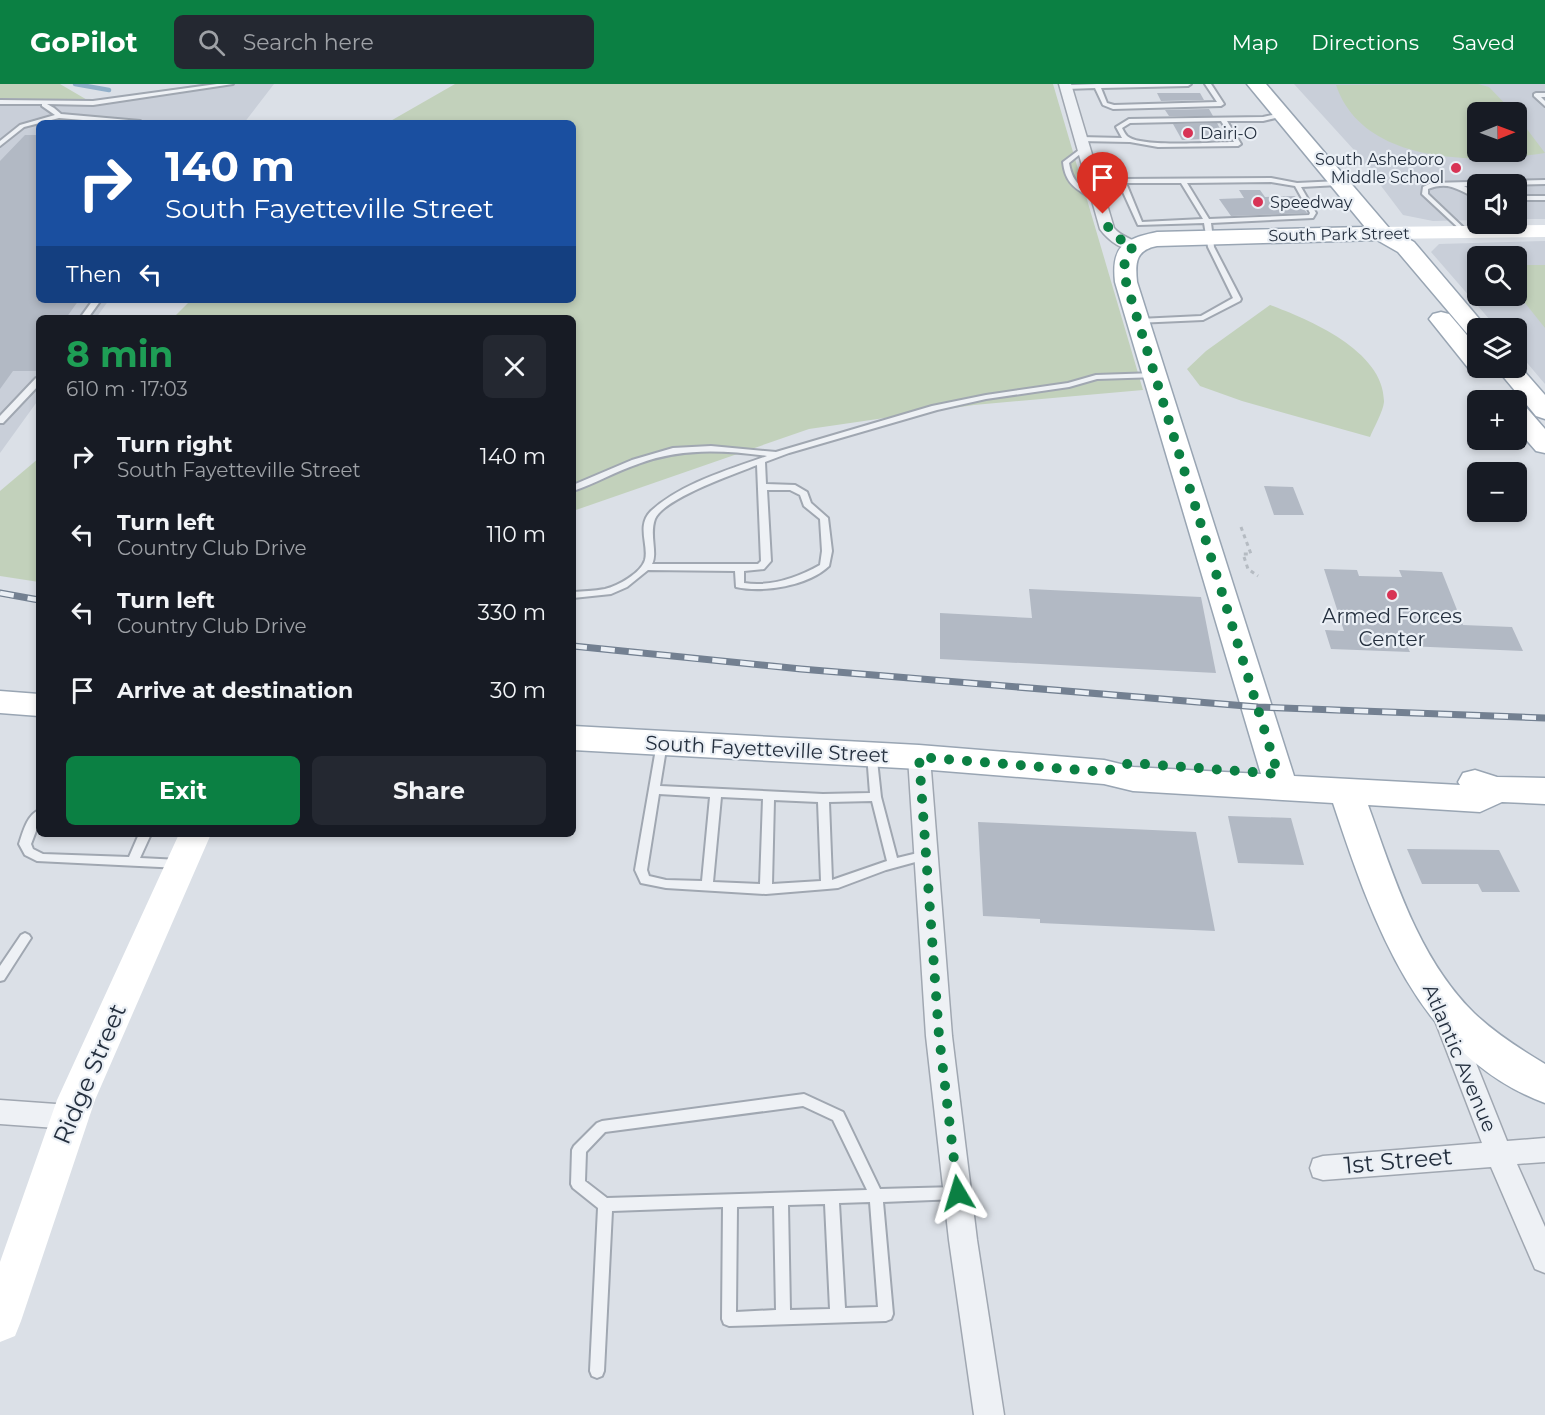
<!DOCTYPE html>
<html lang="en">
<head>
<meta charset="utf-8">
<style>
  :root { --surface:#171b24; --page:#242831; --text:#f1f3f6; --muted:#9ea1a6; --accent:#0b8043 }
  body { margin:0; font-family:Montserrat,sans-serif; background:var(--page); color:var(--text); height:100vh; display:flex; flex-direction:column; font-size:22px; white-space:nowrap }
  * { box-sizing:border-box; margin:0 }
  p { font-size:20px; color:var(--muted) }
  .icon { flex:none; width:33px; height:33px; fill:none; stroke:currentColor; stroke-width:2; stroke-linecap:round; stroke-linejoin:round }
  .map { position:relative; flex:1; overflow:hidden }
  .panel { position:absolute; left:36px; top:231px; width:540px; height:522px; display:flex; flex-direction:column; background:var(--surface); border-radius:9px; box-shadow:0 3px 9px #0003 }
  .panel>* { flex:none }
  .banner { position:absolute; left:36px; top:36px; width:540px; height:183px; border-radius:9px; box-shadow:0 3px 9px #0003; background:#1a4fa0; color:#fff; overflow:hidden }
  .needle { width:39px; rotate:89deg }
  .tools { position:absolute; left:1467px; top:18px; display:grid; gap:12px }
  .tools a { display:grid; place-items:center; width:60px; height:60px; border-radius:9px; background:var(--surface); box-shadow:0 3px 9px #0003; font-size:30px }
  .pin { position:absolute; display:grid; place-items:center; width:51px; height:51px; color:#fff; margin:-62px -26px; border-radius:50% 50% 50% 0; rotate:-45deg; box-shadow:0 0 6px #0007 }
  .pin .icon { rotate:45deg }
  .me { position:absolute; width:66px; margin:-33px; rotate:353deg; stroke-linejoin:round; filter:drop-shadow(0 0 4px #0008) }
  .turn { display:flex; align-items:center; gap:21px; height:126px; padding:0 30px; font-size:27px }
  .turn .icon { width:78px; height:78px; stroke-width:2.5 }
  .turn b { display:block; font-size:42px; line-height:51px }
  .then { display:flex; align-items:center; height:57px; padding:0 30px; background:#0003; gap:12px; font-size:22px }
  .round { display:grid; place-items:center; flex:none; width:63px; height:63px; border-radius:9px; background:var(--page) }
  .headline { display:flex; align-items:center; justify-content:space-between; height:102px; padding:0 30px }
  h1 { font-size:36px; font-weight:700; line-height:45px; color:#1e9e55 }
  .button { display:flex; gap:12px; margin-top:auto; padding:12px 30px }
  .button a { flex:1; height:69px; border-radius:9px; background:var(--accent); color:#fff; font-size:24px; font-weight:700; line-height:69px; text-align:center }
  .button a+a { background:var(--page); color:var(--text) }
  ul { padding:0; list-style:none }
  li { display:flex; align-items:center; gap:18px; height:78px; padding:0 30px }
  li div { flex:1 }
  li b { display:block; font-size:22px }
  li em { font-style:normal }
  header { display:flex; align-items:center; gap:36px; box-sizing:border-box; height:84px; padding:0 30px; background:var(--accent); color:#fff }
  header strong { font-size:28px }
  nav { display:flex; gap:33px; margin-inline-start:auto; font-size:21px }
  .search { width:420px; height:54px; background:var(--page); display:flex; align-items:center; gap:15px; box-sizing:border-box; padding:0 21px; border-radius:9px; color:var(--muted); font-size:22px }
  .map>svg:first-child { display:block }
  .built { fill:#c9cfd9; fill-rule:evenodd }
  .green { fill:#c2d1bb }
  .lines { fill:none; stroke-linecap:round; stroke-linejoin:round }
  .stream { stroke:#92b0ca; stroke-width:4.5 }
  .building { fill:#b2b9c4 }
  .lane-casing { stroke:#a0a7b1; stroke-width:4 }
  .street-casing { stroke:#a0a7b1; stroke-width:3 }
  .primary-casing { stroke:#99a5b3; stroke-width:3 }
  .path { stroke:#b5bbc2; stroke-width:3; stroke-dasharray:4 4; stroke-linecap:butt }
  .lane { fill:#eef1f5; fill-rule:evenodd }
  .street { fill:#eef1f5; fill-rule:evenodd }
  .secondary { fill:#fff; fill-rule:evenodd }
  .primary { fill:#fff; fill-rule:evenodd }
  .rail-casing { stroke:#738091; stroke-width:7 }
  .rail { stroke:#eaeff5; stroke-width:4.5; stroke-dasharray:14; stroke-linecap:butt }
  .route { stroke:#0b8043; stroke-width:10; stroke-dasharray:0 18 }
  .poi-dot { fill:#d83355; stroke:#eaeff5; stroke-width:2 }
  .labels { text-anchor:middle; stroke-width:4.5; stroke-linejoin:round; paint-order:stroke }
  .far-poi-label { font-size:16px; fill:#242f3e; stroke:#eaeff5; text-anchor:start }
  .far-street-label { font-size:16px; fill:#242f3e; stroke:#eaeff5 }
  .poi-label { font-size:20px; fill:#242f3e; stroke:#eaeff5 }
  .street-label { font-size:20px; fill:#242f3e; stroke:#eaeff5 }
  .near-street-label { font-size:24px; fill:#242f3e; stroke:#eaeff5 }
</style>
</head>
<body>
<header>
<strong>GoPilot</strong>
<div class="search"><svg class="icon" aria-label="search" viewBox="0 0 24 24"><circle cx="10" cy="10" r="6"/><path d="M15 15l6 6"/></svg>Search here</div>
<nav><a>Map</a><a>Directions</a><a>Saved</a></nav>
</header>
<div class="map">
<svg width="1545" height="1331" viewBox="0 0 1545 1331">
  <rect width="100%" height="100%" fill="#dbe0e7"/>
  <path class="built" d="M202 0H274L244 39H39V216H109L96 234H39V315L0 369V14L89 17Z
    M1294 0H1545V135H1517L1516 100H1478L1477 136 1433 137 1403 131 1354 66ZM1478 28H1516V68H1478Z
    M1545 157V300L1517 267 1516 244H1497L1431 168 1439 160ZM1478 172H1516V212H1478Z"/>
  <path class="green" d="M0 0H60L89 17 0 14Z
    M455 0H1053L1143 306 974 321 809 345 573 427V234H173L191 216H573V39H387Z
    M1478 0 1489 3 1513 28H1478V68H1516L1517 32 1545 69C1477 80 1363 81 1336 1Z
    M1517 181H1545V244L1517 209Z
    M1270 221C1308 235 1385 267 1384 318 1383 328 1374 343 1370 353L1242 317 1200 302 1187 285 1206 267Z
    M39 374V498L0 492V407Z"/>
  <g class="lines">
    <path class="stream" d="M75 0 109 6"/>
  </g>
  <path class="building" d="M1157 9H1200L1204 16 1161 17Z
    M1209 25 1213 32H1169L1165 26Z
    M1217 39 1225 54 1182 56 1173 40Z
    M25 51H39V216H79L66 234H39V287H13L0 305V77Z
    M1239 106H1260L1265 113 1295 112 1307 129 1231 132 1219 115 1244 114Z
    M1264 402 1293 403 1304 431H1274Z
    M1324 485 1357 486 1359 492 1402 493 1399 486 1442 488 1463 541 1512 543 1523 567 1407 562 1410 568 1331 565 1325 546 1344 547Z
    M1029 505 1201 513 1216 589 940 575V529L1032 534Z
    M1228 732 1291 734 1304 781 1238 779Z
    M978 738 1196 748 1215 847 1040 839V835L983 832Z
    M1407 765 1499 766 1520 808H1482L1478 800H1422Z"/>
  <g class="lines">
    <g class="lane-casing">
      <path id="lane" d="M217 0H233L93 21 47 20 54 24 61 30 140 37 143 39H119L59 34 24 43 0 62V57L20 41 55 31 42 22V20H0V16L93 17Z
        M1097 0H1191L1188 2 1101 4 1107 19 1114 21 1217 18 1205 0H1211L1224 20 1221 22 1113 25 1103 21 1095 4 1066 5 1063 3 1066 1Z
        M1536 9H1545V13H1541L1545 17V22L1534 12V10Z
        M1282 29 1285 31 1284 32 1263 37H1227L1241 60 1238 62 1158 63 1130 58 1080 57 1077 55 1080 53 1122 54 1116 43 1129 35 1263 33ZM1221 37 1234 58C1214 58 1140 64 1127 52 1125 50 1123 46 1122 44L1130 39Z
        M1083 63 1085 64V66L1069 79C1073 102 1083 103 1101 115V117C1096 117 1093 115 1088 112 1072 103 1065 96 1063 78Z
        M1271 94 1297 99 1339 97 1342 99 1339 101 1301 103 1316 129 1313 134 1211 139 1214 163 1241 215 1240 217 1203 236 1136 239V235H1139L1201 232 1233 214 1208 163 1204 139 1138 141 1123 108 1095 107 1093 106V104H1122L1119 97 1122 95ZM1271 98 1295 102 1310 129 1309 131 1209 135 1187 99ZM1126 99H1181L1203 135 1142 138Z
        M1545 96V100L1464 102 1478 110V115C1460 107 1449 96 1428 105V110L1467 147 1468 148 1465 150 1422 110 1423 103 1431 99Z
        M1516 112H1545V116H1516Z
        M93 216H101L88 234H80Z
        M1155 289 1159 291 1158 293 1097 295 1069 303 986 315 937 326 789 369 765 378 766 400 795 401 807 408 811 419 828 434 832 467 829 482C808 502 763 509 736 503L735 487 648 486 627 503 611 510 573 514V508C583 507 595 507 605 505 618 502 641 489 645 476 649 461 636 442 651 427 682 399 728 386 767 372 722 366 680 364 638 380 616 387 595 400 573 407V401L632 376 673 364 711 362 776 368 932 322 986 311 1068 299 1096 291ZM757 381 761 477 758 480H652C658 469 649 451 655 435 664 414 735 390 757 381ZM767 406H790L800 411 804 422 820 435 822 467 820 481C797 494 770 503 744 499V487L764 485 771 477Z
        M36 294H39V301L3 339H0V332Z
        M662 655 667 659 660 702 823 710 870 709 867 670 872 666 876 667 881 713 897 774 926 767 930 768 932 771 930 774 886 786 838 804 827 805 766 810 666 804 641 799 635 786 657 659ZM659 710 710 713 702 797 666 796 649 792 647 786ZM721 713 763 715 760 800 713 798ZM774 716 818 718 821 797 772 800ZM872 717 887 777 832 796 829 718Z
        M39 726V739L31 760 33 765 43 770 129 773 139 750H151L140 774 180 776 184 777 186 780 184 783 180 784 37 777 25 771 19 760C23 748 27 731 39 726Z
        M25 849 29 851 31 854 29 857 4 896 0 897V882L21 851Z
        M804 1010 843 1028 880 1105 957 1103 962 1105 964 1109 962 1113 957 1115 883 1118 893 1230 891 1235 886 1237 729 1242 724 1240 722 1235 723 1123 612 1127 604 1287 602 1292 597 1294 592 1292 590 1287 598 1124 573 1104 571 1100 572 1066 574 1062 597 1039 602 1037ZM803 1022 833 1036 867 1106 607 1114 585 1097 586 1068 605 1048ZM870 1118 878 1223 845 1224 839 1119ZM825 1120 830 1225 790 1226 788 1121ZM774 1122 776 1226 736 1228 737 1123Z"/>
    </g>
    <g class="street-casing">
      <path id="street" d="M1059 0H1071L1114 144C1121 153 1133 154 1141 162L1139 165C1124 169 1108 156 1100 145Z
        M919 665 926 668 930 673 952 952 977 1156 1004 1331H974L949 1156 926 952 908 673 912 668Z
        M1446 923 1455 927 1458 934 1507 1057 1545 1054V1078L1517 1080 1545 1143V1189L1535 1185 1491 1083 1323 1096 1313 1093 1310 1084 1313 1075 1323 1072 1482 1059 1434 934 1437 927Z
        M0 1016 70 1021 79 1025 83 1033 79 1041 70 1045 0 1040Z"/>
    </g>
    <g class="primary-casing">
      <path id="primary" d="M1247 0H1266L1389 144 1414 158 1487 244H1478V255L1470 253 1398 168 1377 156 1157 162C1136 166 1135 178 1137 198L1294 692 1460 701 1458 698 1463 689 1475 686 1497 693 1545 694V720L1502 718 1480 728 1368 721C1394 793 1418 874 1474 929 1495 949 1520 965 1545 980V1019C1418 972 1372 836 1333 719L1133 707 1104 700 919 685 573 666V642L919 661 1104 676 1133 683 1261 690 1115 198C1111 162 1124 155 1157 148L1365 143Z
        M1441 228 1449 230 1478 264V284H1488L1487 285 1478 287 1469 285 1429 235 1433 230Z
        M1517 279 1545 311V335L1536 332 1496 284H1516Z
        M1516 319 1525 322 1545 345V369L1536 367 1516 344Z
        M0 607 39 610V632L0 629Z"/>
    </g>
    <path class="path" d="M1241 443 1251 470H1243L1248 485 1258 492"/>
    <use href="#lane" class="lane"/>
    <use href="#street" class="street"/>
    <path class="secondary" d="M1545 141V153L1381 155 1374 153 1371 149 1374 145 1381 143Z
      M179 750H211L95 1016 21 1237 15 1252 0 1258V1178L57 1016Z"/>
    <use href="#primary" class="primary"/>
    <g class="rail-casing">
      <path id="rail" d="M0 509 39 516
        M573 562 801 585 1258 623 1545 634"/>
    </g>
    <use href="#rail" class="rail"/>
  </g>
  <g class="lines">
    <path class="route" d="M958 1109 939 952 919 673 1104 688 1130 679 1278 690 1126 198C1124 182 1122 173 1134 162 1116 154 1109 150 1103 130"/>
  </g>
  <g class="poi-dot">
    <circle cx="1188" cy="49" r="6"/>
    <circle cx="1456" cy="84" r="6"/>
    <circle cx="1258" cy="118" r="6"/>
    <circle cx="1392" cy="511" r="6"/>
  </g>
  <g class="labels">
    <g class="far-poi-label">
      <text x="1200" y="55">Dairi-O</text>
      <text x="1444" y="81" text-anchor="end">South Asheboro<tspan x="1444" dy="18">Middle School</tspan></text>
      <text x="1270" y="124">Speedway</text>
    </g>
    <g class="far-street-label">
      <text transform="translate(1339 150) rotate(-1)" y="6">South Park Street</text>
    </g>
    <g class="poi-label">
      <text x="1392" y="539">Armed Forces<tspan x="1392" dy="23">Center</tspan></text>
    </g>
    <g class="street-label">
      <text transform="translate(767 665) rotate(3)" y="7">South Fayetteville Street</text>
      <text transform="translate(1460 974) rotate(67)" y="7">Atlantic Avenue</text>
    </g>
    <g class="near-street-label">
      <text transform="translate(90 990) rotate(-67)" y="8">Ridge Street</text>
      <text transform="translate(1398 1077) rotate(-5)" y="8">1st Street</text>
    </g>
  </g>
</svg>
<div class="tools">
<a><svg class="needle" viewBox="-14 -14 28 28"><path d="M0-13l5 13h-10z" fill="#e53935"/><path d="M0 13l5-13h-10z" fill="#9ea1a6"/></svg></a>
<a><svg class="icon" aria-label="sound" viewBox="0 0 24 24"><path d="M4 9h4l5-4v14l-5-4H4zM17 9q2 3 0 6"/></svg></a>
<a><svg class="icon" aria-label="search" viewBox="0 0 24 24"><circle cx="10" cy="10" r="6"/><path d="M15 15l6 6"/></svg></a>
<a><svg class="icon" aria-label="layers" viewBox="0 0 24 24"><path d="M12 4l9 5-9 5-9-5zM3 14l9 5 9-5"/></svg></a>
<a>+</a>
<a>−</a>
</div>
<div class="pin" style="left:1103px;top:130px;background:#d93025"><svg class="icon" aria-label="arrive" viewBox="0 0 24 24"><path d="M6 21V4h12l-3 4 3 4H6"/></svg></div>
<svg class="me" style="left:958px;top:1109px" viewBox="-20 -20 40 40"><path d="M0-17L14 15 0 8-14 15z" fill="#0b8043" stroke="#fff" stroke-width="4"/></svg>
<div class="banner">
<div class="turn"><svg class="icon" aria-label="right" viewBox="0 0 24 24"><path d="M7 20v-9h11M14 6l5 5-5 5"/></svg><div><b>140 m</b>South Fayetteville Street</div></div>
<div class="then">Then<svg class="icon" aria-label="left" viewBox="0 0 24 24"><path d="M17 20v-9H6M10 6l-5 5 5 5"/></svg></div>
</div>
<section class="panel">
<div class="headline"><div><h1>8 min</h1><p>610 m · 17:03</p></div><a class="round"><svg class="icon" aria-label="close" viewBox="0 0 24 24"><path d="M6 6l12 12M18 6L6 18"/></svg></a></div>
<ul>
<li><svg class="icon" aria-label="right" viewBox="0 0 24 24"><path d="M7 20v-9h11M14 6l5 5-5 5"/></svg><div><b>Turn right</b><p>South Fayetteville Street</p></div><em>140 m</em></li>
<li><svg class="icon" aria-label="left" viewBox="0 0 24 24"><path d="M17 20v-9H6M10 6l-5 5 5 5"/></svg><div><b>Turn left</b><p>Country Club Drive</p></div><em>110 m</em></li>
<li><svg class="icon" aria-label="left" viewBox="0 0 24 24"><path d="M17 20v-9H6M10 6l-5 5 5 5"/></svg><div><b>Turn left</b><p>Country Club Drive</p></div><em>330 m</em></li>
<li><svg class="icon" aria-label="arrive" viewBox="0 0 24 24"><path d="M6 21V4h12l-3 4 3 4H6"/></svg><div><b>Arrive at destination</b></div><em>30 m</em></li>
</ul>
<div class="button"><a>Exit</a><a>Share</a></div>
</section>
</div>
</body>
</html>
